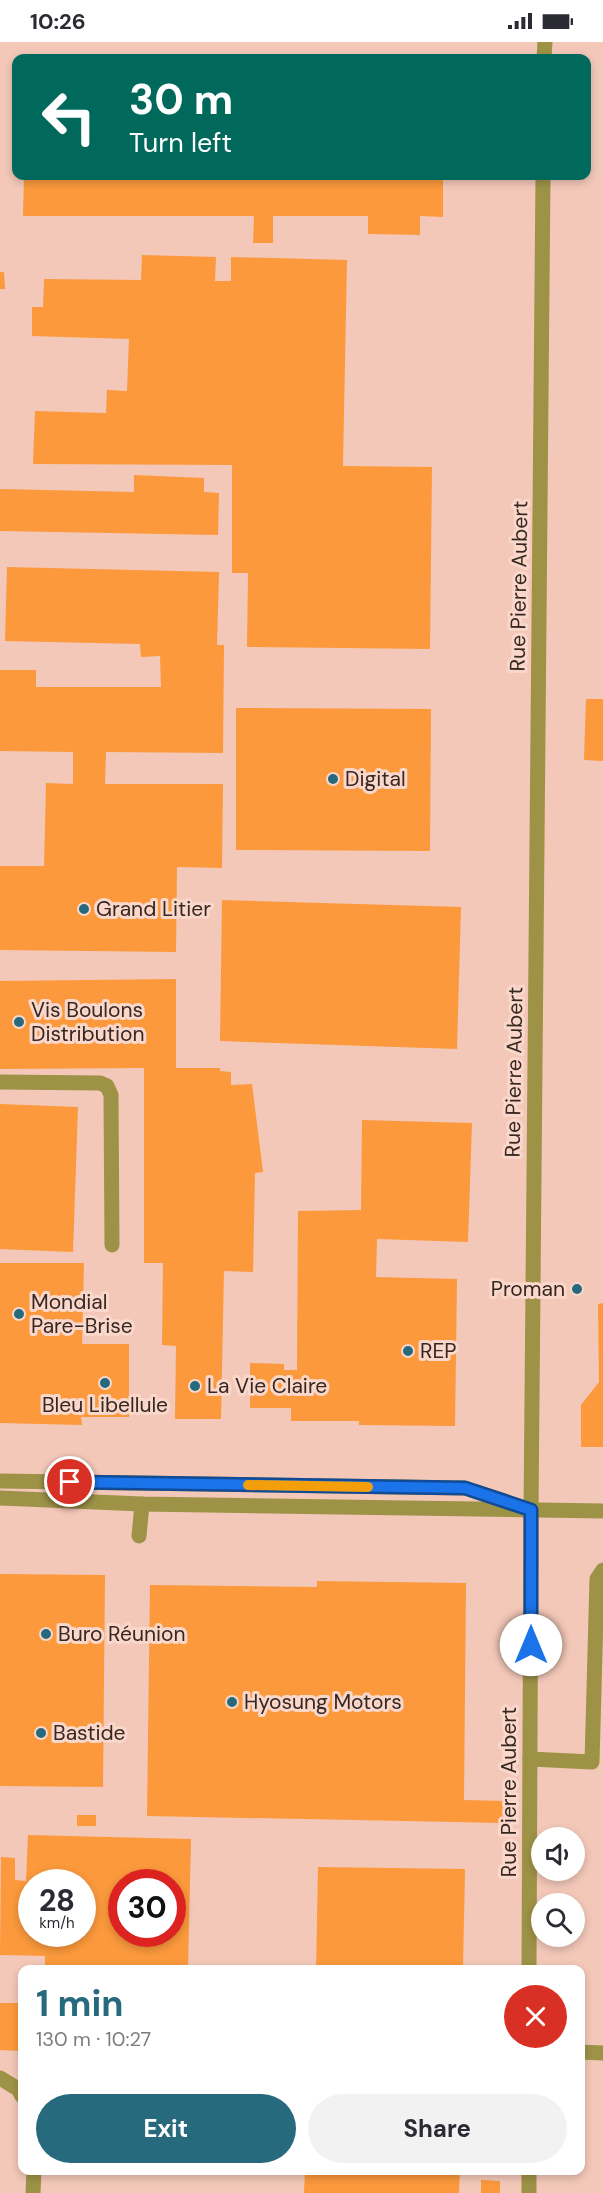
<!DOCTYPE html>
<html lang="en">
<head>
<meta charset="utf-8">
<style>
  :root { --surface:#fff; --page:#f2f2f3; --text:#2b2b33; --muted:#7c7c81; --accent:#286a7d }
  body { margin:0; font-family:"DM Sans",sans-serif; background:var(--page); color:var(--text); height:100vh; display:flex; flex-direction:column; font-size:22px; white-space:nowrap }
  * { box-sizing:border-box; margin:0 }
  p { font-size:20px; color:var(--muted) }
  .icon { flex:none; width:33px; height:33px; fill:none; stroke:currentColor; stroke-width:2; stroke-linecap:round; stroke-linejoin:round }
  .map { position:relative; flex:1; overflow:hidden }
  .drawer { position:absolute; left:18px; top:1923px; width:567px; height:210px; display:flex; flex-direction:column; background:var(--surface); border-radius:12px; box-shadow:0 3px 9px #0003 }
  .drawer>* { flex:none }
  .top-card { position:absolute; left:12px; top:12px; width:579px; height:126px; border-radius:12px; box-shadow:0 3px 9px #0003; background:#00695c; color:#fff; overflow:hidden }
  .fabs { position:absolute; left:531px; top:1785px; display:grid; gap:12px }
  .fabs a { display:grid; place-items:center; width:54px; height:54px; border-radius:50%; background:var(--surface); box-shadow:0 3px 9px #0003; font-size:30px }
  .speed { position:absolute; left:18px; top:1827px; display:flex; gap:12px; font-size:30px; font-weight:700; text-align:center }
  .speed>* { display:grid; place-content:center; width:78px; height:78px; border-radius:50%; background:var(--surface); box-shadow:0 3px 9px #0003; line-height:1 }
  .speed small { font-size:15px; font-weight:400 }
  .speed .limit { border:9px solid #d22; background:#fff; color:#111 }
  .pin { position:absolute; display:grid; place-items:center; width:51px; height:51px; color:#fff; margin:-26px; border:3px solid #fff; border-radius:50%; box-shadow:0 2px 6px #0007 }
  .me { position:absolute; width:66px; margin:-33px; rotate:0deg; stroke-linejoin:round; filter:drop-shadow(0 0 4px #0008) }
  .turn { display:flex; align-items:center; gap:21px; height:126px; padding:0 18px; font-size:27px }
  .turn .icon { width:78px; height:78px; stroke-width:2.5 }
  .turn b { display:block; font-size:42px; line-height:51px }
  .round { display:grid; place-items:center; flex:none; width:63px; height:63px; border-radius:32px; background:var(--page) }
  .head { display:flex; align-items:center; justify-content:space-between; height:102px; padding:0 18px }
  h1 { font-size:36px; font-weight:700; line-height:45px; color:var(--accent) }
  .cta { display:flex; gap:12px; margin-top:auto; padding:12px 18px }
  .cta a { flex:1; height:69px; border-radius:36px; background:var(--accent); color:#fff; font-size:24px; font-weight:700; line-height:69px; text-align:center }
  .cta a+a { background:var(--page); color:var(--text) }
  .status { display:flex; justify-content:space-between; align-items:center; height:42px; padding:0 30px; background:var(--surface); direction:ltr }
  .status svg { height:16px; fill:currentColor }
  .map>svg:first-child { display:block }
  .building { fill:#fb993c; fill-rule:evenodd }
  .lines { fill:none; stroke-linecap:round; stroke-linejoin:round }
  .service { stroke:#9e9247; stroke-width:15 }
  .minor { stroke:#9e9247; stroke-width:15 }
  .tertiary { stroke:#9e9247; stroke-width:15 }
  .route-casing { stroke:#114b97; stroke-width:15 }
  .route { stroke:#1a73e8; stroke-width:10 }
  .slow { stroke:#f59e0b; stroke-width:10 }
  .poi-dot { fill:#286a7d; stroke:#fad7cb; stroke-width:2 }
  .labels { text-anchor:middle; stroke-width:6; stroke-linejoin:round; paint-order:stroke }
  .street-label { font-size:21px; fill:#372721; stroke:#fad7cb }
  .poi-label { font-size:21px; fill:#372721; stroke:#fad7cb; text-anchor:start }
</style>
</head>
<body>
<div class="status"><b>10:26</b><svg viewBox="0 0 49 12"><path d="M0 12V9h3v3zM5 12V6h3v6zM10 12V3h3v9zM15 12V0h3v12zM26 1h20v11H26zM47 4h2v5h-2z"/></svg></div>
<div class="map">
<svg width="603" height="2151" viewBox="0 0 603 2151">
  <rect width="100%" height="100%" fill="#f3c8b9"/>
  <path class="building" d="M134 13H234V16H134Z
    M24 134H443V175L420 174V193L368 192V174H273V201H253L254 174H23Z
    M142 213 216 215 215 239H231V215L347 218 343 424 432 425 430 607 247 605 248 531H232V423L33 422 35 369 106 371 107 348 127 349 129 297 32 294V265H43L44 237 141 238Z
    M0 230H4L5 247H0Z
    M134 433 204 436V450L219 451 218 493 0 489V447L134 450Z
    M7 525 219 530 217 603H224L223 711 106 710 105 742H223L222 826 177 825 176 910 0 908V824H44L46 741 73 742V710L0 709V628H36V645H161L160 614 141 615 140 602 5 599Z
    M586 657H603V719L584 718Z
    M236 666 431 667 430 809 236 808Z
    M222 858 461 865 457 1007 220 999Z
    M176 937V1026H220V1029L231 1030V1043L252 1042 263 1130 255 1131 253 1230 224 1229 221 1377H175L176 1304 162 1303 163 1221H144V1026L0 1027V939Z
    M0 1062 78 1065 73 1210 0 1207Z
    M362 1078 472 1081 468 1200 377 1197 376 1235 457 1237 455 1384 359 1383V1379H291V1366H250V1321L284 1322V1328H297L298 1169 361 1168Z
    M0 1221H84L82 1302H129V1375H81L82 1383 0 1381Z
    M603 1261V1405H581V1363L599 1340 598 1262Z
    M0 1532 105 1533 103 1745 0 1744Z
    M317 1539 466 1541 464 1758 505 1759 504 1781 147 1774 150 1543 317 1545Z
    M77 1773H96V1784H77Z
    M28 1793 191 1797 188 1928H45V1914L0 1913 1 1815 15 1816V1838L26 1839ZM32 1840H82V1892H32ZM122 1840H172V1892H122Z
    M318 1825 465 1827 463 1928H316Z
    M0 1961H22V2009L0 2008Z
    M305 2128H460L459 2151H304Z
    M481 2138 500 2139V2151H481Z"/>
  <g class="lines">
    <path class="service" d="M0 1040 100 1041 107 1044 111 1053 112 1203
      M0 1439 465 1446 525 1466
      M139 1494 142 1462
      M530 1717 592 1720 597 1537 603 1528
      M580 2010 603 2011
      M0 2036 18 2047 22 2054
      M33 2151 34 2128"/>
    <path class="minor" d="M529 1928 531 1468
      M529 2151V2128"/>
    <path class="tertiary" d="M544 16 545 0
      M0 1456 142 1462 603 1469
      M531 1468 543 134"/>
  </g>
  <g class="lines">
    <g class="route-casing">
      <path id="route" d="M70 1440 465 1446 531 1468V1603"/>
    </g>
    <use href="#route" class="route"/>
    <path class="slow" d="M248 1443 368 1445"/>
  </g>
  <g class="poi-dot">
    <circle cx="333" cy="737" r="6"/>
    <circle cx="84" cy="867" r="6"/>
    <circle cx="19" cy="980" r="6"/>
    <circle cx="577" cy="1247" r="6"/>
    <circle cx="19" cy="1272" r="6"/>
    <circle cx="408" cy="1309" r="6"/>
    <circle cx="105" cy="1341" r="6"/>
    <circle cx="195" cy="1344" r="6"/>
    <circle cx="46" cy="1592" r="6"/>
    <circle cx="232" cy="1660" r="6"/>
    <circle cx="41" cy="1691" r="6"/>
  </g>
  <g class="labels">
    <g class="street-label">
      <text transform="translate(519 544) rotate(-89)" y="7">Rue Pierre Aubert</text>
      <text transform="translate(514 1030) rotate(-89)" y="7">Rue Pierre Aubert</text>
      <text transform="translate(509 1750) rotate(-90)" y="7">Rue Pierre Aubert</text>
    </g>
    <g class="poi-label">
      <text x="345" y="744">Digital</text>
      <text x="96" y="874">Grand Litier</text>
      <text x="31" y="975">Vis Boulons<tspan x="31" dy="24">Distribution</tspan></text>
      <text x="565" y="1254" text-anchor="end">Proman</text>
      <text x="31" y="1267">Mondial<tspan x="31" dy="24">Pare-Brise</tspan></text>
      <text x="420" y="1316">REP</text>
      <text x="207" y="1351">La Vie Claire</text>
      <text x="105" y="1370" text-anchor="middle">Bleu Libellule</text>
      <text x="58" y="1599">Buro Réunion</text>
      <text x="244" y="1667">Hyosung Motors</text>
      <text x="53" y="1698">Bastide</text>
    </g>
  </g>
</svg>
<div class="fabs">
<a><svg class="icon" aria-label="sound" viewBox="0 0 24 24"><path d="M4 9h4l5-4v14l-5-4H4zM17 9q2 3 0 6"/></svg></a>
<a><svg class="icon" aria-label="search" viewBox="0 0 24 24"><circle cx="10" cy="10" r="6"/><path d="M15 15l6 6"/></svg></a>
</div>
<div class="speed"><div>28<small>km/h</small></div><div class="limit">30</div></div>
<div class="pin" style="left:70px;top:1440px;background:#d93025"><svg class="icon" aria-label="arrive" viewBox="0 0 24 24"><path d="M6 21V4h12l-3 4 3 4H6"/></svg></div>
<svg class="me" style="left:531px;top:1603px" viewBox="-20 -20 40 40"><circle r="19" fill="#fff"/><path d="M0-13L10 11 0 6-10 11z" fill="#1a73e8"/></svg>
<div class="top-card">
<div class="turn"><svg class="icon" aria-label="left" viewBox="0 0 24 24"><path d="M17 20v-9H6M10 6l-5 5 5 5"/></svg><div><b>30 m</b>Turn left</div></div>
</div>
<section class="drawer">
<div class="head"><div><h1>1 min</h1><p>130 m · 10:27</p></div><a class="round" style="background:#d93025;color:#fff"><svg class="icon" aria-label="close" viewBox="0 0 24 24"><path d="M6 6l12 12M18 6L6 18"/></svg></a></div>
<div class="cta"><a>Exit</a><a>Share</a></div>
</section>
</div>
</body>
</html>
